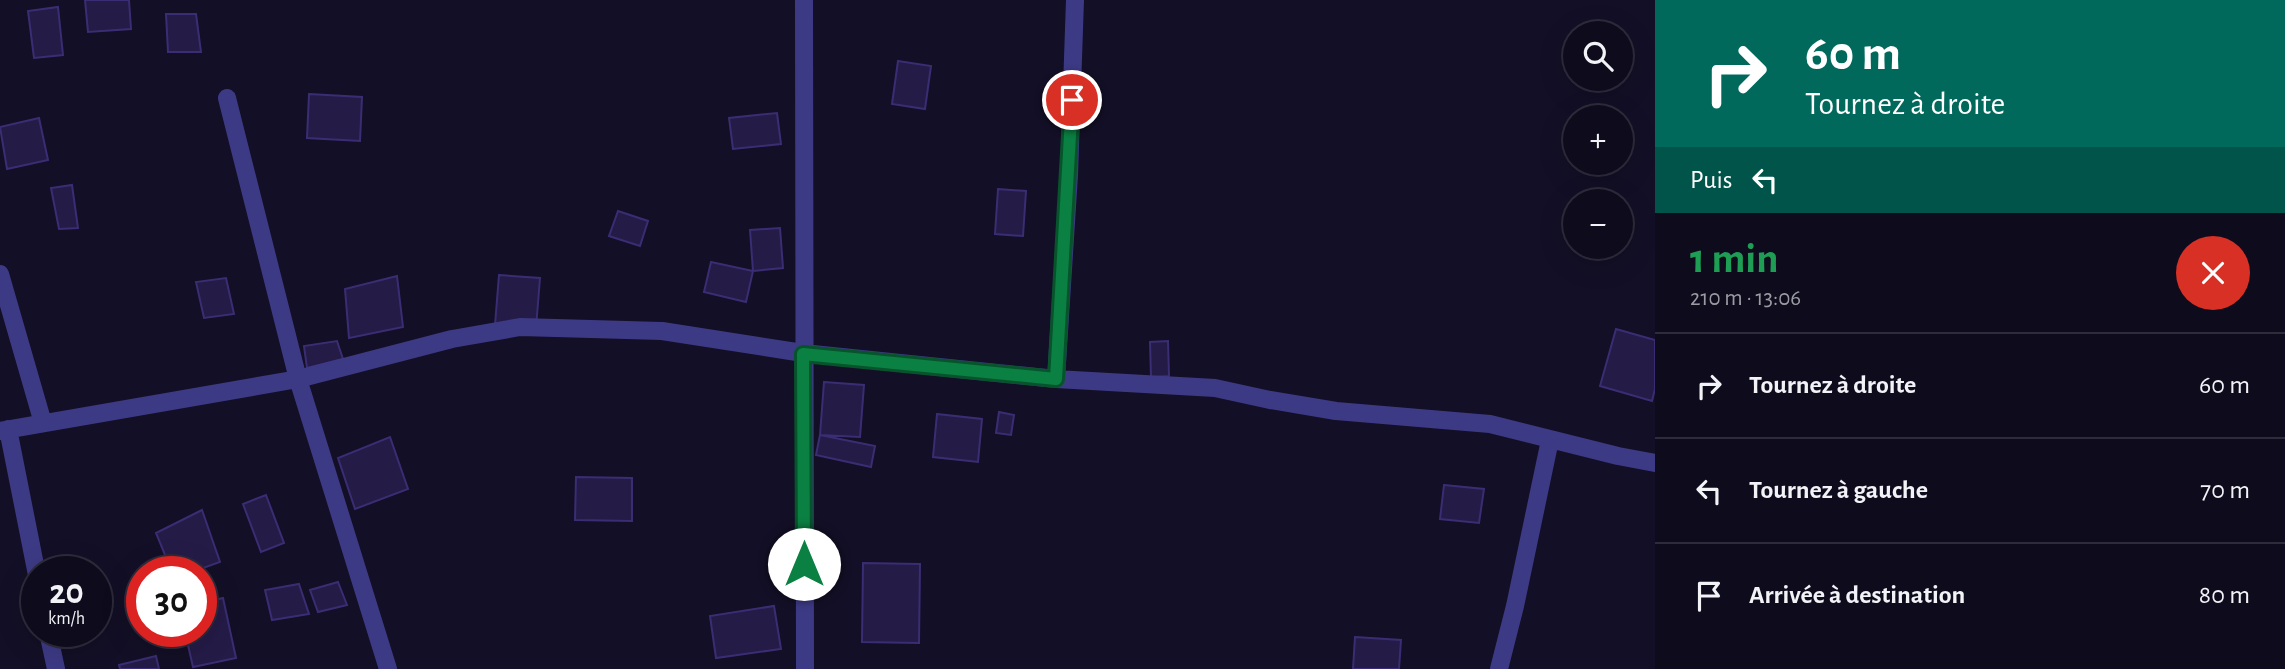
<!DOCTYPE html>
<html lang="fr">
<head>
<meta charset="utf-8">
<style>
  :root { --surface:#0e0b1c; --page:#171425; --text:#f1f3f6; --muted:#9b9ba3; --line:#2e2b3b }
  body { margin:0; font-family:"Alegreya Sans",sans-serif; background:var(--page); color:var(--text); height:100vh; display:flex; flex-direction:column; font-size:26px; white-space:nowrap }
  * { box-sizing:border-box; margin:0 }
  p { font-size:23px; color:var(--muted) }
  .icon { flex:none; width:38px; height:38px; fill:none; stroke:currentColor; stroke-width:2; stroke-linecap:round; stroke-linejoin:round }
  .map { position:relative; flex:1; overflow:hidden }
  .drawer { display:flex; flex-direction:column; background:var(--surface); width:630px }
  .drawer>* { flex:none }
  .hud { background:#00695c; color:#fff; overflow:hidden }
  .fabs { position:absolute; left:1563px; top:21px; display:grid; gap:14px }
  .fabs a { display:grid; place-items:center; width:70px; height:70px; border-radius:50%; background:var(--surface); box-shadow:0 7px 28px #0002,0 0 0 2px var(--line); font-size:35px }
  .speed { position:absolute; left:21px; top:556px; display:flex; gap:14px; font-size:35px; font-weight:700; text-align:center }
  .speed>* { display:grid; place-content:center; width:91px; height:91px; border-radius:50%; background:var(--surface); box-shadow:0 7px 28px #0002,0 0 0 2px var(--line); line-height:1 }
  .speed small { font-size:18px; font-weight:400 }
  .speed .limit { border:10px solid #d22; background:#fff; color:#111 }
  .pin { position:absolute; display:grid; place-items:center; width:60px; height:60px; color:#fff; margin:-30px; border:4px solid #fff; border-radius:50%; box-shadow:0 2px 7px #0007 }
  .me { position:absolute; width:77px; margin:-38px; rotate:0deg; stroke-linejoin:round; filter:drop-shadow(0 0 5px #0008) }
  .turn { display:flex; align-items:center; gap:24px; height:147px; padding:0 35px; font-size:32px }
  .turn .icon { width:91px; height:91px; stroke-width:2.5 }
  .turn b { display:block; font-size:49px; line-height:60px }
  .then { display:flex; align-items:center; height:66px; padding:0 35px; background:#0003; gap:14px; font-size:26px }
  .round { display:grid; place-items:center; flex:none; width:74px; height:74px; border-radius:37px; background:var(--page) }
  .overview { display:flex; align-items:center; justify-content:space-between; height:119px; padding:0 35px }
  h1 { font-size:42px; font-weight:700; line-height:52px; color:#1e9e55 }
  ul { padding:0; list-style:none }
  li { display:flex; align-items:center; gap:21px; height:105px; padding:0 35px; border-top:2px solid var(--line) }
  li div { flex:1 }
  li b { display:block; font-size:26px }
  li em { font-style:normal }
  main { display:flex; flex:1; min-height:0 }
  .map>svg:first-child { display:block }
  .building { fill:#241b47; stroke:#3b2d73; stroke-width:2 }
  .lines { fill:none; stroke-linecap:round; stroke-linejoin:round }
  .street { stroke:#3d3a85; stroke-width:18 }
  .route-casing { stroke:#07532c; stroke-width:18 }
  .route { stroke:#0b8043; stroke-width:12 }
</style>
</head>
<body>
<main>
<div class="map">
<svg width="1655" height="669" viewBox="0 0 1655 669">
  <rect width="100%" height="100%" fill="#130f26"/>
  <path class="building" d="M85 0H129L131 29 88 32Z
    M58 7 63 55 34 58 28 11Z
    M166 14H196L201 52H168Z
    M898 61 931 66 925 109 892 104Z
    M309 94 362 97 360 141 307 138Z
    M777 113 781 144 733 149 729 118Z
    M39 118 48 160 7 169 0 127Z
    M72 185 78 228 59 229 51 188Z
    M998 189 1026 191 1023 236 995 234Z
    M618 211 648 221 640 246 609 236Z
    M780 228 783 268 753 271 750 230Z
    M711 262 753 271 746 302 704 292Z
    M499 275 540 278 536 328 495 325Z
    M397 276 403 327 349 338 345 289Z
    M226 278 234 314 204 318 196 282Z
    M1616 329 1655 340V389L1652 401 1600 386Z
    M337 341 343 359 307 368 304 346Z
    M1168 341 1169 376 1151 377 1150 342Z
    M824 382 864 385 860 437 820 435Z
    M999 412 1014 415 1011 435 996 433Z
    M937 414 982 419 978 462 933 457Z
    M820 435 875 446 871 467 816 455Z
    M390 437 408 489 355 509 338 458Z
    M576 477 632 478V521L575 520Z
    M1444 485 1484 489 1479 523 1440 519Z
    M266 495 284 543 261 552 243 504Z
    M202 510 220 562 192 572H172L156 533Z
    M863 563 920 564 919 643 862 642Z
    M107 581 110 600 96 602V582Z
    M338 582 347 605 318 612 310 590Z
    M299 584 309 614 272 620 265 590Z
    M223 598 236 658 193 667 185 632H201V603Z
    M774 606 781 649 716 658 710 616Z
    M1355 637 1401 640 1399 669H1353Z
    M156 656 159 669H120L119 665Z"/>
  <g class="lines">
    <path class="street" d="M804 0 805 669
      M227 98 298 379 388 669
      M0 274 43 423
      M1056 379 1069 175 1075 0
      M8 429 37 575
      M0 431 298 379 452 339 520 327 662 331 803 353 1056 379 1215 388 1270 400 1336 411 1490 424 1618 456 1655 463
      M48 632 56 669
      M1499 669 1515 606 1550 440"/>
  </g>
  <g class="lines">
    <g class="route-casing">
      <path id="route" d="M804 564 803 354 1056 379 1072 100"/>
    </g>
    <use href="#route" class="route"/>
  </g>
</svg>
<div class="fabs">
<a><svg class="icon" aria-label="search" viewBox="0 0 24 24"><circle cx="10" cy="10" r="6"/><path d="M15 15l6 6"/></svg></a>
<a>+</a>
<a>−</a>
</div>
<div class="speed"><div>20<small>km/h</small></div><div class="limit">30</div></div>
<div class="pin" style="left:1072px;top:100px;background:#d93025"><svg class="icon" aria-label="arrive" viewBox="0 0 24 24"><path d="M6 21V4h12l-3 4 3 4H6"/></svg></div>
<svg class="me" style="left:804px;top:564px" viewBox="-20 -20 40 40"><circle r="19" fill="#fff"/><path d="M0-13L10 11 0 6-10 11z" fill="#0b8043"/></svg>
</div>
<section class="drawer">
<div class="hud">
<div class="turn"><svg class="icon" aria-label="right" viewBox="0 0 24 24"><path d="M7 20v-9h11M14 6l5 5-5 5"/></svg><div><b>60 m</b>Tournez à droite</div></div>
<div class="then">Puis<svg class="icon" aria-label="left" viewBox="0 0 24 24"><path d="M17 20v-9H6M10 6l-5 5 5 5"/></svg></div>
</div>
<div class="overview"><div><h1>1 min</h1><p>210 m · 13:06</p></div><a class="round" style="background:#d93025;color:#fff"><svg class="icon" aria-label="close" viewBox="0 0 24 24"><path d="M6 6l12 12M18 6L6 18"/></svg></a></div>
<ul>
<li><svg class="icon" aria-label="right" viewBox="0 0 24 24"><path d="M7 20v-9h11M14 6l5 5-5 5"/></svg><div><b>Tournez à droite</b></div><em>60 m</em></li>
<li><svg class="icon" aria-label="left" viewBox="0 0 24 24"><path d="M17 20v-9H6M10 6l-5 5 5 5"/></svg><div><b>Tournez à gauche</b></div><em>70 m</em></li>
<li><svg class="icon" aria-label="arrive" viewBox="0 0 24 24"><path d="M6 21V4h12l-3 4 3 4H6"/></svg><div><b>Arrivée à destination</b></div><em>80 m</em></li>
</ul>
</section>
</main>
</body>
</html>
